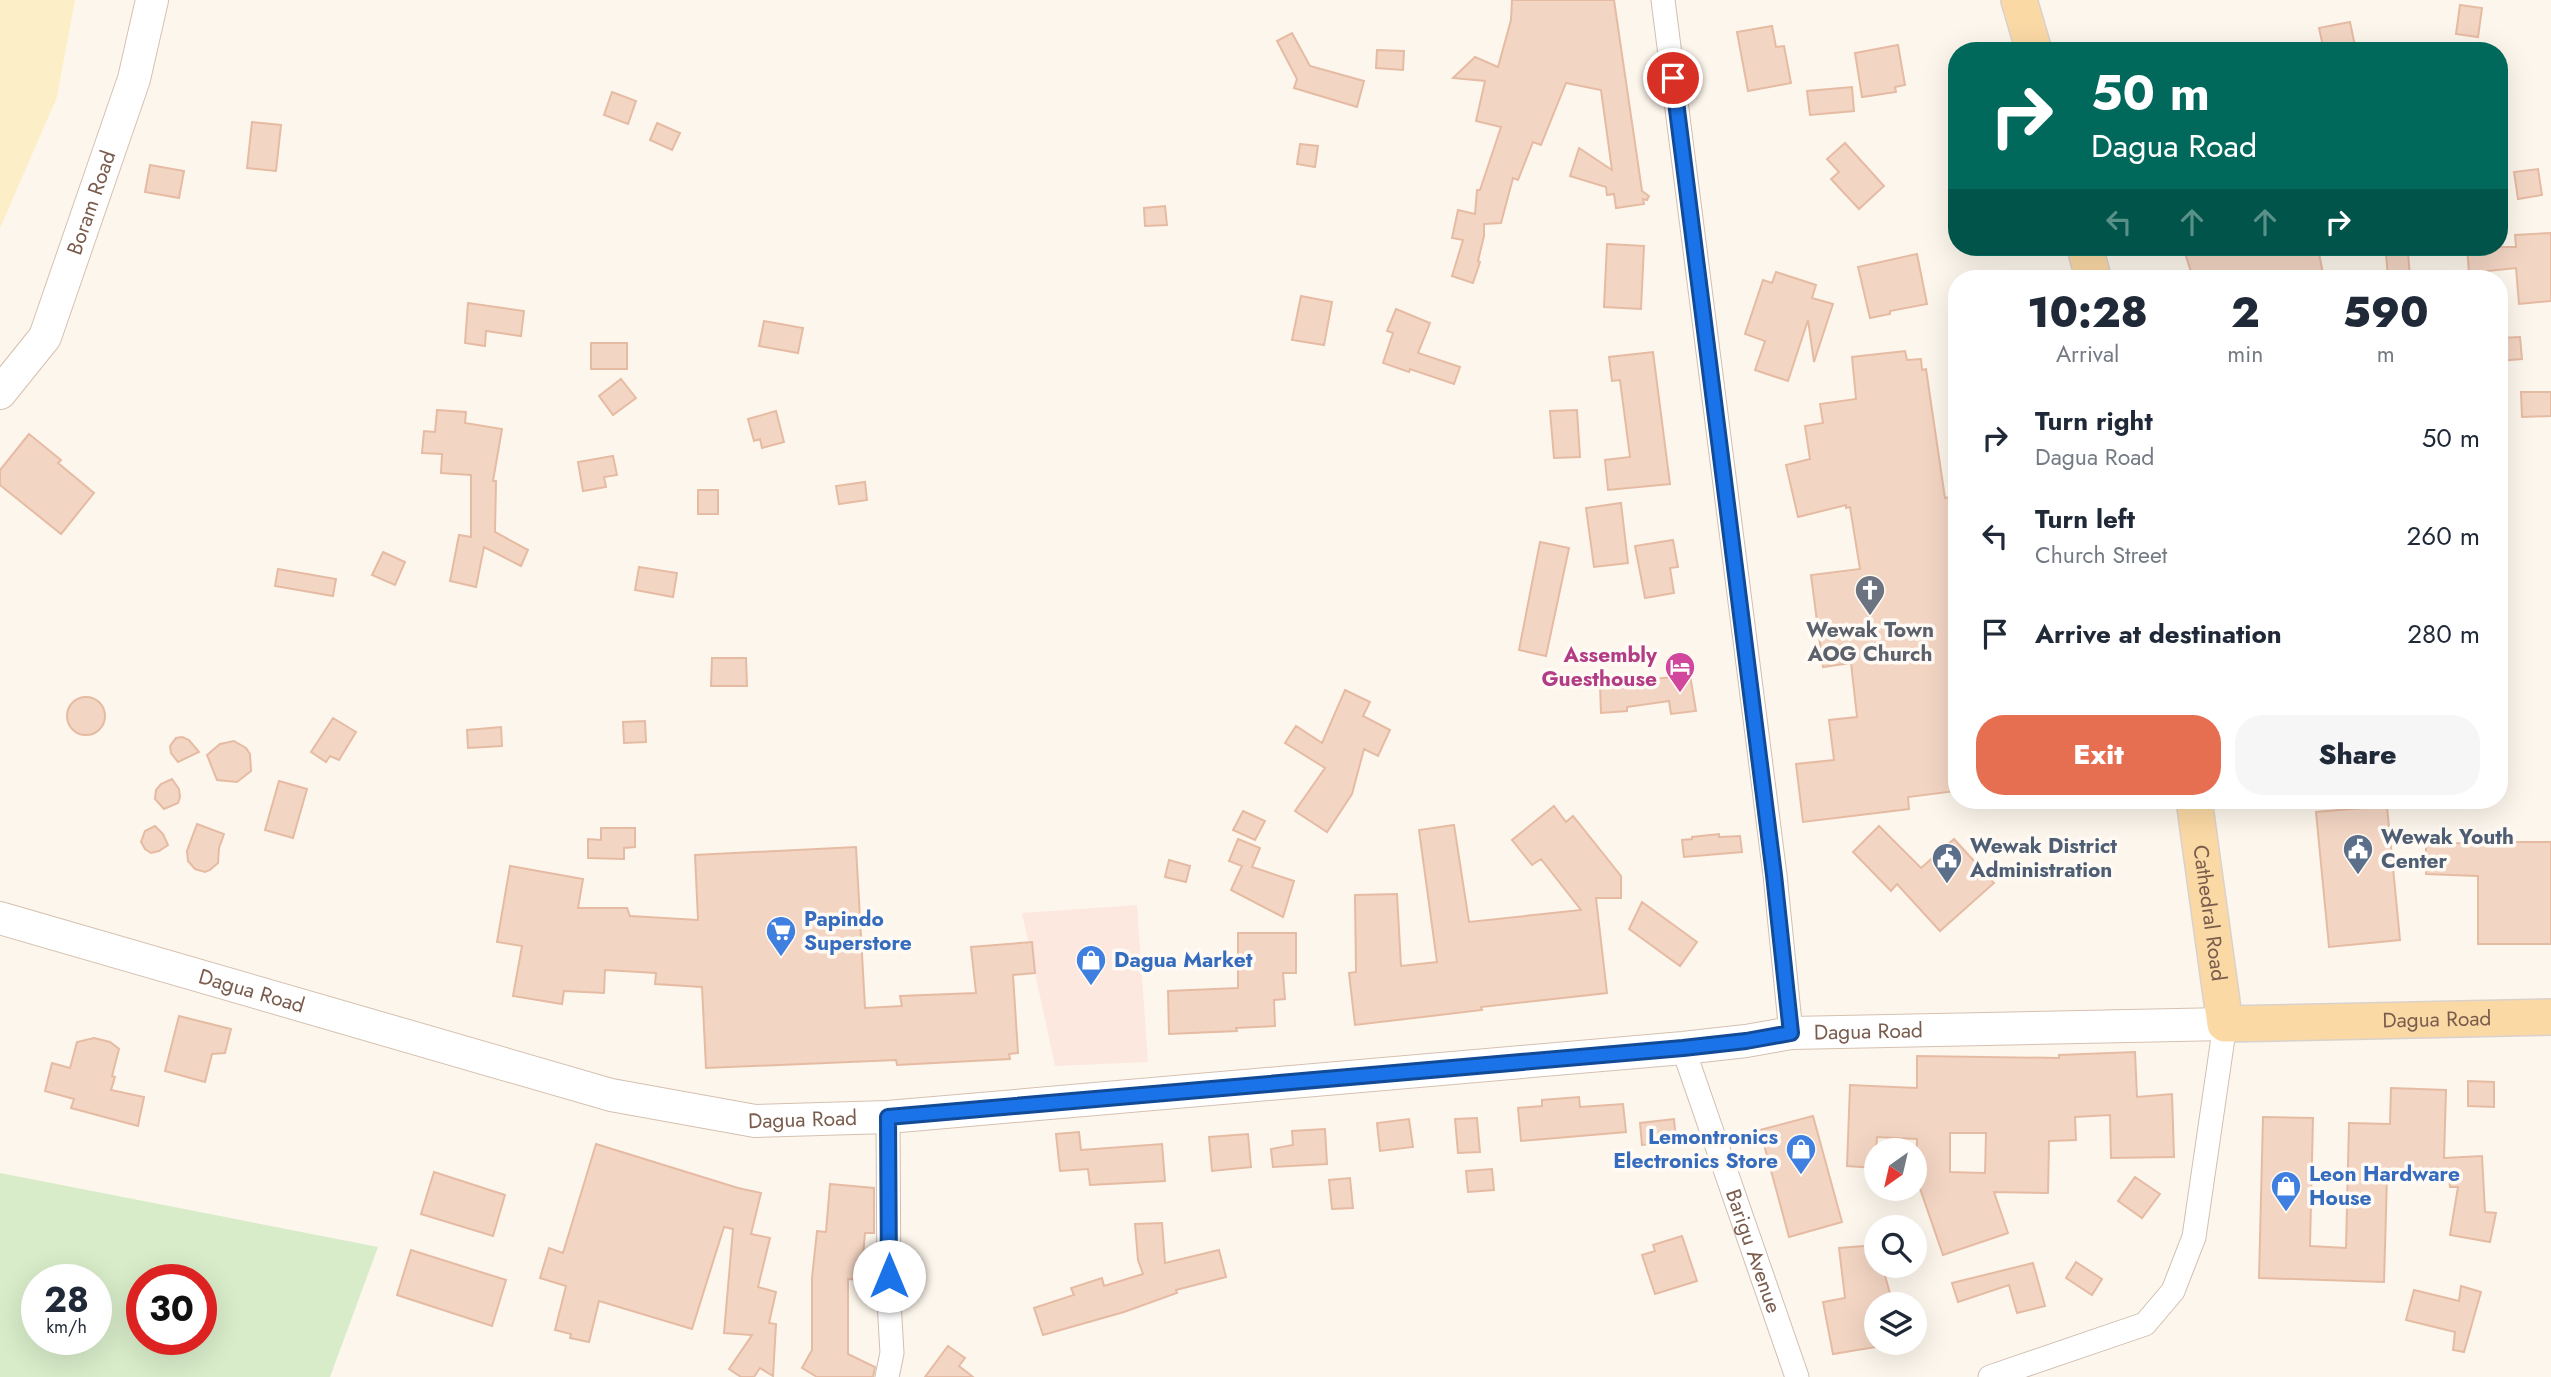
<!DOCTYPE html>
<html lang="en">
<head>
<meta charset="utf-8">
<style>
  :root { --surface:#fff; --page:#f6f6f7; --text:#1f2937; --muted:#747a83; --accent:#e76f51 }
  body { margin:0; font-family:Jost,sans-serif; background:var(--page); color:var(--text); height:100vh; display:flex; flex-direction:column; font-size:26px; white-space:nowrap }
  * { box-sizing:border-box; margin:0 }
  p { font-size:23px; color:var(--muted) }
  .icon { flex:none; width:38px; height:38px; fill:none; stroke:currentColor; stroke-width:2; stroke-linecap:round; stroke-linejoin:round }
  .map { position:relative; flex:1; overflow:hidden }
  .side { position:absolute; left:1948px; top:270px; width:560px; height:539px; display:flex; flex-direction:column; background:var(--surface); border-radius:28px; box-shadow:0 7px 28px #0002 }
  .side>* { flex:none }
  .banner { position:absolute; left:1948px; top:42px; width:560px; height:214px; border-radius:28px; box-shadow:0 7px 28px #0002; background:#00695c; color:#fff; overflow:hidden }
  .needle { width:46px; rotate:214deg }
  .controls { position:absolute; left:1864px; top:1138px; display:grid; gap:14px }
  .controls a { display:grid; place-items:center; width:63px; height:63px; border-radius:50%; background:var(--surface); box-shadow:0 7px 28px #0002; font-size:35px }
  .speed { position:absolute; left:21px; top:1264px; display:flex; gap:14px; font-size:35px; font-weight:700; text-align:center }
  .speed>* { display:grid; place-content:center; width:91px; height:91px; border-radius:50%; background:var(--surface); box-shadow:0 7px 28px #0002; line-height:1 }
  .speed small { font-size:18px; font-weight:400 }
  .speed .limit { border:10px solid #d22; background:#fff; color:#111 }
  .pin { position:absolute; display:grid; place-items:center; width:60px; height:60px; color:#fff; margin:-30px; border:4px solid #fff; border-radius:50%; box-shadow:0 2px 7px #0007 }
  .me { position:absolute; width:77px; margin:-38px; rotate:0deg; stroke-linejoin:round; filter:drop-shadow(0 0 5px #0008) }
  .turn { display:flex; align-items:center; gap:24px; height:147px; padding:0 28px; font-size:32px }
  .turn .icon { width:91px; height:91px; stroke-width:2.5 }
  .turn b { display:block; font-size:49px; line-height:60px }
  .lanes { display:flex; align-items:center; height:66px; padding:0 28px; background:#0003; justify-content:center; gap:35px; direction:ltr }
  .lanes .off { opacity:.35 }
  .eta { display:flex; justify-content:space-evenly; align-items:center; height:119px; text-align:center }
  .eta b { font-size:42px; font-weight:800; line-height:49px }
  .button { display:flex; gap:14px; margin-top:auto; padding:14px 28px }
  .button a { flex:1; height:80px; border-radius:28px; background:var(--accent); color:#fff; font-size:28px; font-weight:800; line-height:80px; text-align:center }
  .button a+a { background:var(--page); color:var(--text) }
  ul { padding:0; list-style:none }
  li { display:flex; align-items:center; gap:21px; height:98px; padding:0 28px }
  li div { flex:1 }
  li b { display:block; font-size:26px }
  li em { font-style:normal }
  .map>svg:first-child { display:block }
  .commercial { fill:#fde8e0 }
  .green { fill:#d8ecc9; fill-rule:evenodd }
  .sand { fill:#fcefc7 }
  .building { fill:#f3d5c3; stroke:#e6bba3; stroke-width:2; fill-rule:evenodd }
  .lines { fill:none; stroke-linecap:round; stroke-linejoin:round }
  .street-casing { stroke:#d1beb0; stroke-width:25 }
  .secondary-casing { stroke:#d6c0b0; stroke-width:34 }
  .primary-casing { stroke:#dad1cd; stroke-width:38 }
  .street { stroke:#fff; stroke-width:23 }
  .secondary { stroke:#fff; stroke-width:32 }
  .primary { stroke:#fbd9a5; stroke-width:35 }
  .route-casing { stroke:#114b97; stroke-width:18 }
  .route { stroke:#1a73e8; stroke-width:12 }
  .labels { text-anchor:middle; stroke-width:7; stroke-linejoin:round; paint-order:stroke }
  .street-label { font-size:21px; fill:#7a5c4d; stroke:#fffaf3 }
  .worship-label { font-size:21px; font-weight:bold; fill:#5b616d; stroke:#fffaf3 }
  .hotel-label { font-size:21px; font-weight:bold; fill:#b23c85; stroke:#fffaf3; text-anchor:end }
  .service-label { font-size:21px; font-weight:bold; fill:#4e5e75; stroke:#fffaf3; text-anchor:start }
  .shop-label { font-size:21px; font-weight:bold; fill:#366cbe; stroke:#fffaf3; text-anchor:start }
</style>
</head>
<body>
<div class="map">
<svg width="2551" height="1377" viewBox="0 0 2551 1377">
  <rect width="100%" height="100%" fill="#fdf6ec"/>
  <path class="commercial" d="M1137 905 1148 1062 1055 1066 1022 913Z"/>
  <path class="green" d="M0 1173 378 1247 330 1377H0ZM37 1279H96V1339H37ZM142 1279H201V1339H142Z"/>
  <path class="sand" d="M0 0H75L57 97 0 228Z"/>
  <path class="building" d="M1512 0H1614L1642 191 1649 196 1647 200 1643 199 1644 204 1616 208 1614 194 1607 195 1606 187 1570 176 1579 148 1612 170 1601 90 1566 83 1541 145 1533 142 1518 180 1513 178 1501 223 1484 224V236L1478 261 1480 262 1473 283 1452 276 1463 240 1452 238 1458 210 1475 214 1477 190H1480L1501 127 1476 121 1485 81 1453 78 1475 57 1498 67 1511 20Z
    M2460 5 2482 8 2478 37 2456 34Z
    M2350 22 2356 51H2324L2319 28Z
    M1772 26 1776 47 1784 46 1791 83 1748 91 1737 32Z
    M1292 33 1310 66 1364 81 1357 107 1294 88 1297 79 1277 41Z
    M1898 45 1905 85 1895 87 1896 92 1862 97 1855 53Z
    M1377 50 1404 51 1403 70 1376 68Z
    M1852 87 1854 111 1810 115 1807 91Z
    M612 92 636 101 628 124 604 115Z
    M252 122 281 125 276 171 247 168Z
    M657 123 680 133 672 150 650 140Z
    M1845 143 1884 186 1859 209 1831 179 1839 172 1827 159Z
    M1300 144 1318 146 1315 167 1297 164Z
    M150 165 184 171 179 198 145 192Z
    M2538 169 2542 195 2518 199 2514 172Z
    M1165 206 1167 225 1145 226 1144 208Z
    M2551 233V301L2519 304 2516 268 2469 273 2467 247H2516L2515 235Z
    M1607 244 1644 246 1641 309 1604 307Z
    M2183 247H2283L2285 253 2318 248 2323 274 2300 278H2193Z
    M2408 252 2410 277 2388 278 2386 253Z
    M1917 254 1927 304 1890 311V314L1870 318 1858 267Z
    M1776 272 1816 285 1812 298 1833 304 1814 362 1808 320 1788 381 1755 370 1765 341 1745 334 1763 280 1772 283Z
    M1301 296 1332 302 1324 345 1292 340Z
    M468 303 524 311 521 336 486 331 485 346 465 343Z
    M1396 309 1430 323 1418 353 1460 367 1454 384 1410 369 1409 372 1383 363 1393 333 1387 331Z
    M764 321 803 328 798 353 759 346Z
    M2520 337 2522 359 2499 361V338Z
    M591 343H627V369H591Z
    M1905 351 1907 360 1921 359 1922 370 1926 369 1945 498 1956 496V748L1952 749 1956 791 1908 797 1909 809 1803 822 1796 764 1834 760 1829 720 1857 717 1851 663 1823 667 1811 575 1860 569 1850 507 1846 508V505L1798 517 1786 465 1810 459 1805 426 1823 423 1820 404 1856 399 1852 357Z
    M1653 352 1670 484 1608 490 1605 460 1630 457 1620 380 1612 381 1609 357Z
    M621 379 636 398 613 415 599 396Z
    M2521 392H2551V416L2522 417Z
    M437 410 466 412 465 423 502 429 493 481H496L495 532 528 550 521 566 484 547 476 587 450 581 459 535 471 537V475L441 473 442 454 422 453 424 431 435 432Z
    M1577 410 1580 457 1554 458 1550 411Z
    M776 411 784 442 762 448 760 439 754 441 748 419Z
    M29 434 61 460 58 463 94 493 61 534 0 485V470Z
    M613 456 617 475 604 477 606 487 583 491 578 462Z
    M865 482 867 500 839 504 836 486Z
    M698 490H718V514H698Z
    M1621 503 1628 563 1594 567 1586 508Z
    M1673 540 1678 567 1670 568 1674 593 1645 598 1635 546Z
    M1540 542 1569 548 1546 656 1519 650Z
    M383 552 405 562 395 585 372 575Z
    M639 567 677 573 673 597 635 590Z
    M278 569 336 579 333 596 275 586Z
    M712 658H746L747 686H711Z
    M1690 675 1696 711 1671 714 1669 701 1627 707V711L1601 713 1600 685Z
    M1345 690 1370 702 1363 716 1390 730 1378 756 1364 749 1352 794 1327 832 1295 811 1325 768 1285 743 1296 726 1322 743Z
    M67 716a19 19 0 1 1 38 0a19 19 0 1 1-38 0Z
    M333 718 356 732 339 760 330 756 326 762 311 752Z
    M645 721 646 742 624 743 623 722Z
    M501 727 502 746 468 748 467 730Z
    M182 737 189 740 199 752 178 762 171 753 170 746 176 738Z
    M234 741 246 748 250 754 251 771 237 782 217 780 207 755 220 744Z
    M172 779 179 789 180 797 178 803 164 809 155 799 156 790 161 784Z
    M279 781 307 789 293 838 265 830Z
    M1554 806 1566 822 1573 816 1621 876V898H1596L1607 993 1481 1007 1482 1010 1355 1025 1349 973 1356 972 1355 895 1397 894 1401 966 1437 962 1419 830 1454 825 1469 922 1581 910 1541 859 1532 865 1512 840Z
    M2387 806 2400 940 2329 947 2316 812Z
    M1243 811 1265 821 1255 840 1233 830Z
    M197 824 224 834 219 848 218 863 210 870 205 872 195 869 188 861 187 851Z
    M155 826 163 834 168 845 159 851 151 853 145 849 141 842 145 831Z
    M1879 826 1921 868 1954 839 1994 883 1940 931 1897 884 1891 891 1853 852Z
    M601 828H635V847L624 848V859L588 858V839L601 840Z
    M1719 834V837L1740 836 1742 852 1684 857 1682 840 1692 839V837Z
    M1238 839 1260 848 1252 867 1294 881 1283 917 1231 890 1242 866 1229 861Z
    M2426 842 2478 844V842H2551V944H2478V876L2426 874Z
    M856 847 865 1008 902 1006 900 996 976 993 971 947 1032 942 1035 973 1013 975 1018 1053 1009 1054 1010 1059 897 1065 896 1060 706 1068 702 987 655 984 656 973 605 970 604 993 564 991 562 1004 513 996 522 946 497 942 510 866 583 879 578 908H627L630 916 698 920 695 855Z
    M1169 860 1190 866 1186 882 1165 877Z
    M1642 902 1697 942 1680 966 1629 929Z
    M1238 933H1296V973H1283L1285 999 1274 1000 1275 1026 1236 1028 1237 1031 1169 1034 1168 991 1238 988Z
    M179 1016 231 1029 225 1053 212 1054 205 1082 165 1071Z
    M94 1038 110 1042 119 1049 112 1076 115 1077 111 1090 144 1097 138 1126 71 1108 74 1099 45 1091 52 1063 70 1068 77 1042Z
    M2135 1052 2137 1097 2172 1094 2174 1157 2111 1158 2110 1115 2075 1117 2076 1140 2049 1141 2048 1193 1994 1192 2008 1233 1943 1255 1916 1177 1917 1139 1877 1137 1875 1168 1847 1166 1850 1085 1917 1088V1056L2059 1058V1055ZM1950 1133H1986L1985 1173 1950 1172Z
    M2468 1081 2494 1082V1107L2468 1106Z
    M2391 1088 2446 1090 2444 1158 2482 1156 2485 1212 2496 1213 2490 1242 2450 1235 2458 1187H2450L2449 1179 2387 1177 2384 1282 2259 1278 2263 1117 2313 1118 2310 1246 2346 1248 2349 1123 2390 1124Z
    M1579 1097 1580 1107 1623 1104 1626 1132 1521 1141 1518 1108 1542 1106V1100Z
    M1813 1116 1842 1222 1789 1237 1760 1130Z
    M1477 1118 1480 1152 1458 1153 1455 1119Z
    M1409 1119 1413 1147 1380 1151 1377 1123Z
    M1674 1119 1676 1141 1642 1145 1640 1123Z
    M1325 1129 1327 1164 1273 1167 1271 1149 1293 1145 1292 1131Z
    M1079 1132 1081 1150 1162 1144 1165 1181 1090 1185 1088 1169 1060 1171 1056 1134Z
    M1248 1134 1251 1167 1212 1171 1209 1137Z
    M596 1144 738 1188 761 1193 751 1234 770 1238 758 1287 776 1292 769 1323 776 1324 773 1376 760 1368 754 1377H741L729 1369 752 1335 724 1333 733 1229 724 1227 692 1329 599 1301 589 1342 570 1338 571 1334 555 1330 566 1286 540 1278 549 1248 563 1253Z
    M1492 1169 1494 1190 1468 1192 1466 1171Z
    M434 1172 505 1195 493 1236 421 1214Z
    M2135 1177 2160 1194 2142 1218 2118 1201Z
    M1350 1178 1353 1208 1332 1209 1329 1180Z
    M830 1184 874 1188V1233H865L861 1280 848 1279V1354L875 1367 873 1377H817L802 1368 812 1350V1278L817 1231 826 1232Z
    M1162 1223 1165 1263 1219 1250 1226 1277 1176 1290 1177 1293 1124 1312 1043 1335 1034 1308 1074 1295 1071 1288 1102 1278 1104 1286 1143 1274 1138 1260 1135 1224Z
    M1682 1236 1697 1281 1655 1294 1642 1255 1655 1251 1653 1245Z
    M1876 1245V1265H1882L1893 1304H1876V1347L1833 1354 1823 1302 1845 1298 1839 1248Z
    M411 1250 506 1280 492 1326 397 1295Z
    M2076 1262 2102 1279 2092 1295 2066 1278Z
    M2033 1263 2045 1306 2017 1313 2009 1285 1958 1302 1952 1283Z
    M2461 1286 2481 1292 2464 1352 2453 1350 2455 1332 2406 1320 2414 1290 2459 1301Z
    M948 1346 965 1358 959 1366 973 1377H925Z"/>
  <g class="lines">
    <g class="street-casing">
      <g id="street">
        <path d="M1663 0 1775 875 1791 1033"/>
        <path id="s1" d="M1683 1048 1797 1377"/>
        <path d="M887 1377 892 1353 889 1302 888 1117"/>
        <path d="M1990 1377 2145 1324 2173 1291 2194 1237 2225 1024"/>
      </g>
    </g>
    <g class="secondary-casing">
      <g id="secondary">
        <path id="s2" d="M0 393 45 337 134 79 152 0"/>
        <path id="s3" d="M0 918 611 1095 755 1121 888 1117 1683 1048 1746 1041 1791 1033 2225 1024"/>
      </g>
    </g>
    <g class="primary-casing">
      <g id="primary">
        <path d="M2019 0 2034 51"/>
        <path d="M2085 247 2093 278"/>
        <path id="s4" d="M2194 800 2225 1024 2551 1017"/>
      </g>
    </g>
    <use href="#street" class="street"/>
    <use href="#secondary" class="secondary"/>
    <use href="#primary" class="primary"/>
  </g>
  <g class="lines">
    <g class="route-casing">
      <path id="route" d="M889 1276 888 1117 1683 1048 1746 1041 1791 1033 1774 875 1673 78"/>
    </g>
    <use href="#route" class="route"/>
  </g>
  <defs>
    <g id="church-pin" transform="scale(1.575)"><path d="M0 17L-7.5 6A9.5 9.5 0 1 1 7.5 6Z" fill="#6b7280" stroke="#fffaf3"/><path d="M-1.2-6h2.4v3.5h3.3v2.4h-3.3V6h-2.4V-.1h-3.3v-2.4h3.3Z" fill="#fff"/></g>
    <g id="hotel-pin" transform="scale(1.575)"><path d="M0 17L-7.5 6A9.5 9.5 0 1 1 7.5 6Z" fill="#d1479c" stroke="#fffaf3"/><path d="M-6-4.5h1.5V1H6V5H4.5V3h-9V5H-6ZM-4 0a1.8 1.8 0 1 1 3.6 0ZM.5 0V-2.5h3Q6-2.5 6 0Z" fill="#fff"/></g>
    <g id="civic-pin" transform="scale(1.575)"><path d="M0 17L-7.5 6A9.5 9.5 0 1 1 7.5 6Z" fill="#5c6f8a" stroke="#fffaf3"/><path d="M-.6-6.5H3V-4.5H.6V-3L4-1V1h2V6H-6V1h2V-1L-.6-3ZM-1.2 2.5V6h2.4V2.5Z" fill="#fff"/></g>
    <g id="supermarket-pin" transform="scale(1.575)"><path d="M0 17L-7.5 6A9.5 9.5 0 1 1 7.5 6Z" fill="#3f7fe0" stroke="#fffaf3"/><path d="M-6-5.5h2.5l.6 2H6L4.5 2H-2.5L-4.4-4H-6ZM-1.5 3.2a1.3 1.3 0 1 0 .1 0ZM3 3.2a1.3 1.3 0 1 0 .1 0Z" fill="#fff"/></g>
    <g id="shop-pin" transform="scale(1.575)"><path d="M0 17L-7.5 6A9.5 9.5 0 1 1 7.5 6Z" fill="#3f7fe0" stroke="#fffaf3"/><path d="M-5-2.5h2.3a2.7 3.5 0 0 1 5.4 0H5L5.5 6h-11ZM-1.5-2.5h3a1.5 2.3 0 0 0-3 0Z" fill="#fff"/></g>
  </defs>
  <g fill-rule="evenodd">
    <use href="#church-pin" x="1870" y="590"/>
    <use href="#hotel-pin" x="1680" y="667"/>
    <use href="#civic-pin" x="2358" y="849"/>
    <use href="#civic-pin" x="1947" y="858"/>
    <use href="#supermarket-pin" x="781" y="931"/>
    <use href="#shop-pin" x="1091" y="960"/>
    <use href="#shop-pin" x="1801" y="1149"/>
    <use href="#shop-pin" x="2286" y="1186"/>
  </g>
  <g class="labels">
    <g class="street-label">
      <text dy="7" stroke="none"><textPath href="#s2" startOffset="214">Boram Road</textPath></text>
      <text dy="7" stroke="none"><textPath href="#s4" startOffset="114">Cathedral Road</textPath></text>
      <text dy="7" stroke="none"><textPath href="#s3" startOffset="262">Dagua Road</textPath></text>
      <text dy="7" stroke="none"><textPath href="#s4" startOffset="438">Dagua Road</textPath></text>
      <text dy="7" stroke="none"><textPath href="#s3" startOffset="1900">Dagua Road</textPath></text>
      <text dy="7" stroke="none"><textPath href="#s3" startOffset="830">Dagua Road</textPath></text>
      <text dy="7" stroke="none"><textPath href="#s1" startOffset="215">Barigu Avenue</textPath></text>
    </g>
    <g class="worship-label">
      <text x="1870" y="637">Wewak Town<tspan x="1870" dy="24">AOG Church</tspan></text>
    </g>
    <g class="hotel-label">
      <text x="1657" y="662">Assembly<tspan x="1657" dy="24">Guesthouse</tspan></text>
    </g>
    <g class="service-label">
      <text x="2381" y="844">Wewak Youth<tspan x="2381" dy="24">Center</tspan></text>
      <text x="1970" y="853">Wewak District<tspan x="1970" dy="24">Administration</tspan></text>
    </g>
    <g class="shop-label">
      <text x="804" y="926">Papindo<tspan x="804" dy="24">Superstore</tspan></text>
      <text x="1114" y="967">Dagua Market</text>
      <text x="1778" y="1144" text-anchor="end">Lemontronics<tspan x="1778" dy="24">Electronics Store</tspan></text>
      <text x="2309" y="1181">Leon Hardware<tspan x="2309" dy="24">House</tspan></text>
    </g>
  </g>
</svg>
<div class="controls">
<a><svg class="needle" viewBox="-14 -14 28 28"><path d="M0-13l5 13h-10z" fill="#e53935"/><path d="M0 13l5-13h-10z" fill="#747a83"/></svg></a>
<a><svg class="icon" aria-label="search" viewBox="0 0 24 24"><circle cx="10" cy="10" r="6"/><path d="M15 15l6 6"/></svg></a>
<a><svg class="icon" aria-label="layers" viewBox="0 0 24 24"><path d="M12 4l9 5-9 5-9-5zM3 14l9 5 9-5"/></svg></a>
</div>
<div class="speed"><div>28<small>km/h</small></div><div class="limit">30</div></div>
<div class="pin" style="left:1673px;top:78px;background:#d93025"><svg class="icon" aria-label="arrive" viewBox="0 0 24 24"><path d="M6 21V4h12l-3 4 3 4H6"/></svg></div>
<svg class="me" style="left:889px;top:1276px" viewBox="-20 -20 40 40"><circle r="19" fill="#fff"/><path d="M0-13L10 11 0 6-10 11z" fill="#1a73e8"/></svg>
<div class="banner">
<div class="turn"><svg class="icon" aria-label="right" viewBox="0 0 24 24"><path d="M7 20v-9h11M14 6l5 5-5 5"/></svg><div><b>50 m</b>Dagua Road</div></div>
<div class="lanes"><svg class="icon off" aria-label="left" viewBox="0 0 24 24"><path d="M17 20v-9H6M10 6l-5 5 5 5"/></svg><svg class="icon off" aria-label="ahead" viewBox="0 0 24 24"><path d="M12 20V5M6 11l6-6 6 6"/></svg><svg class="icon off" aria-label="ahead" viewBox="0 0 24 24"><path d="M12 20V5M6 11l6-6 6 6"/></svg><svg class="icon" aria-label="right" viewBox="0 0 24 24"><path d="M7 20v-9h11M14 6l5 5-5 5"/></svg></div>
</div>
<section class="side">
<div class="eta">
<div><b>10:28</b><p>Arrival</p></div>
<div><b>2</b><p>min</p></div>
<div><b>590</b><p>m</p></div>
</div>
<ul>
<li><svg class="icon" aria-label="right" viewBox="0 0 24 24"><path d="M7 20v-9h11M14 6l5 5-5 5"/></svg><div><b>Turn right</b><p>Dagua Road</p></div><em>50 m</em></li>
<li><svg class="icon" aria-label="left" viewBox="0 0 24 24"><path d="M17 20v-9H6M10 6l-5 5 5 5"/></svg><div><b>Turn left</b><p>Church Street</p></div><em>260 m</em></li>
<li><svg class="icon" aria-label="arrive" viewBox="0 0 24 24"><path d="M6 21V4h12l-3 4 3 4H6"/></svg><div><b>Arrive at destination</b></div><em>280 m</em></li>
</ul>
<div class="button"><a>Exit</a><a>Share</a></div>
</section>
</div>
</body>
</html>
